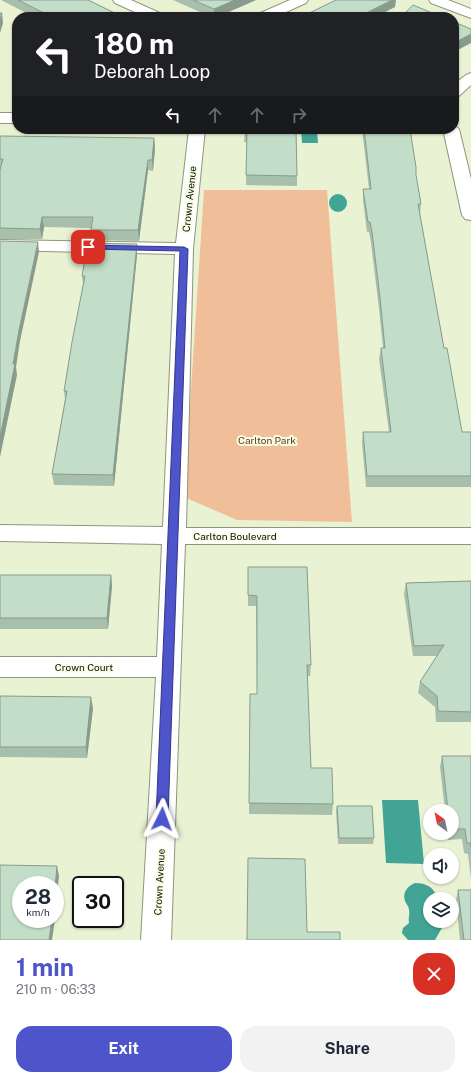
<!DOCTYPE html>
<html lang="en">
<head>
<meta charset="utf-8">
<style>
  :root { --surface:#fff; --page:#f2f2f3; --text:#1f2937; --muted:#747a83; --accent:#4e55cb }
  body { margin:0; font-family:"Public Sans",sans-serif; background:var(--page); color:var(--text); height:100vh; display:flex; flex-direction:column; font-size:15px; white-space:nowrap }
  * { box-sizing:border-box; margin:0 }
  p { font-size:13px; color:var(--muted) }
  .icon { flex:none; width:22px; height:22px; fill:none; stroke:currentColor; stroke-width:2; stroke-linecap:round; stroke-linejoin:round }
  .map { position:relative; height:940px; overflow:hidden }
  .details { display:flex; flex-direction:column; background:var(--surface); flex:1 }
  .details>* { flex:none }
  .hud { position:absolute; left:12px; top:12px; width:447px; height:122px; border-radius:16px; box-shadow:0 1px 3px #0004; background:#202124; color:#fff; overflow:hidden }
  .needle { width:26px; rotate:327deg }
  .fabs { position:absolute; left:423px; top:804px; display:grid; gap:8px }
  .fabs a { display:grid; place-items:center; width:36px; height:36px; border-radius:50%; background:var(--surface); box-shadow:0 1px 3px #0004; font-size:20px }
  .speed { position:absolute; left:12px; top:876px; display:flex; gap:8px; font-size:20px; font-weight:700; text-align:center }
  .speed>* { display:grid; place-content:center; width:52px; height:52px; border-radius:50%; background:var(--surface); box-shadow:0 1px 3px #0004; line-height:1 }
  .speed small { font-size:10px; font-weight:400 }
  .speed .limit { border:2px solid #111; border-radius:6px; background:#fff; color:#111 }
  .pin { position:absolute; display:grid; place-items:center; width:34px; height:34px; color:#fff; margin:-17px; border-radius:8px; box-shadow:0 2px 6px #0006 }
  .me { position:absolute; width:44px; margin:-22px; rotate:3deg; stroke-linejoin:round; filter:drop-shadow(0 0 3px #0008) }
  .turn { display:flex; align-items:center; gap:14px; height:84px; padding:0 16px; font-size:18px }
  .turn .icon { width:52px; height:52px; stroke-width:2.5 }
  .turn b { display:block; font-size:28px; line-height:34px }
  .lanes { display:flex; align-items:center; height:38px; padding:0 16px; background:#0003; justify-content:center; gap:20px; direction:ltr }
  .lanes .off { opacity:.35 }
  .round { display:grid; place-items:center; flex:none; width:42px; height:42px; border-radius:16px; background:var(--page) }
  .summary { display:flex; align-items:center; justify-content:space-between; height:68px; padding:0 16px }
  h1 { font-size:24px; font-weight:700; line-height:30px; color:var(--accent) }
  .primary-button { display:flex; gap:8px; margin-top:auto; padding:8px 16px }
  .primary-button a { flex:1; height:46px; border-radius:16px; background:var(--accent); color:#fff; font-size:16px; font-weight:700; line-height:46px; text-align:center }
  .primary-button a+a { background:var(--page); color:var(--text) }
  .map>svg:first-child { display:block }
  .green { fill:#f0bf9a }
  .water { fill:#42a495 }
  .lines { fill:none; stroke-linecap:round; stroke-linejoin:round }
  .minor-casing { stroke:#8e967a; stroke-width:2 }
  .minor { fill:#fff; fill-rule:evenodd }
  .wall { fill:#a8bfac }
  .shaded-wall { fill:#889b8c }
  .building { fill:#c3dec8; stroke:#889b8c }
  .route { fill:#4e55cb; stroke:#333784 }
  .labels { text-anchor:middle; stroke-width:4; stroke-linejoin:round; paint-order:stroke }
  .street-label { font-size:10px; fill:#0d0f06; stroke:#f8ffe6 }
  .park-label { font-size:10px; fill:#603716; stroke:#f8ffe6 }
</style>
</head>
<body>
<div class="map">
<svg width="471" height="940" viewBox="0 0 471 940">
  <rect width="100%" height="100%" fill="#eaf2d4"/>
  <path class="green" d="M204 190H327L352 522 237 520 184 497Z"/>
  <path class="water" d="M301 130H317L318 143H302Z
    M329 203a9 9 0 1 1 18 0a9 9 0 1 1-18 0Z
    M382 800H418L424 864 386 863Z
    M415 883C426 883 435 887 437 899H430V921H443V926L435 940H408L402 933 403 928 409 923C408 918 410 914 409 910 409 906 406 904 405 901 402 892 408 886 415 883Z"/>
  <g class="lines">
    <g class="minor-casing">
      <path id="minor" d="M113 0H131L162 14 164 17H146L115 3Z
        M290 0H308L306 3 275 17H256L258 14Z
        M429 0H448L471 9V18L431 3Z
        M471 73V85L459 96 454 98V84L466 75Z
        M0 113H17V123H0Z
        M454 125 459 129 471 179V220L465 219 462 215 443 129H454Z
        M189 129H205L193 249 186 528H471V544H185L171 940H141L156 677H0V657H157L162 544 0 541V525L163 527 175 254 0 250V240L176 243Z"/>
    </g>
    <use href="#minor" class="minor"/>
  </g>
  <path class="wall" d="M1 0H88L123 17H34Z
    M173 0H256L217 17H211Z
    M245 129 297 176V186L246 185 247 142H244Z
    M362 129H410L416 175 421 204 420 215 444 348 462 432H471V487H366L362 443 363 432H389L379 359 381 348H383L379 309 371 243 369 232H367L363 200V189H369Z
    M0 136 154 138 155 148 153 171 148 170 139 241 92 240 91 228 44 227 42 239H0Z
    M137 255 114 486 54 485 52 474 65 399 64 391 83 284 82 276Z
    M248 567 311 665 310 676H307L311 768 333 804 332 815 249 814 250 694H257L256 606H248Z
    M0 575H111L112 586 108 629H0Z
    M471 581V722H436L435 707 418 693 420 682 437 656H413L404 594 406 583Z
    M0 696 93 708 87 758 0 757Z
    M442 756H471V879L468 854 464 853 462 839 448 840 447 833H452V811H445L440 767Z
    M337 806 374 838 373 844H338L336 811Z
    M458 890 471 940H460L456 900Z"/>
  <path class="shaded-wall" d="M235 0H256L217 17H214V9Z
    M392 0H396L395 7 376 17H358Z
    M2 13 3 23 0 33V20Z
    M471 34V43L454 52V43Z
    M154 138 155 148 153 171 152 160Z
    M148 160V170L139 241 138 230Z
    M42 217 44 227 42 239 40 229Z
    M38 242 39 252 20 341 16 367 17 375 0 457V437L13 364 19 330Z
    M137 244V255L114 486 113 475Z
    M111 575 112 586 108 629 107 618Z
    M91 697 93 708 87 758 86 747Z
    M57 866 59 876 55 915V887Z
    M52 919H55L52 940H49Z"/>
  <path class="building" d="M18 0H88L123 17H52Z
    M193 0H235L214 9Z
    M336 0H392L358 17H301Z
    M413 5 442 17H401Z
    M0 13H2L0 20Z
    M454 22 471 29V34L454 43Z
    M245 129H296L297 176 246 175 247 132H244Z
    M364 129H410L416 167V175L421 204H418L444 348H447L462 432H471V476H367L363 432H391L381 348H385L380 298 372 232 370 222H368L363 189H371Z
    M0 136 154 138 152 160H148L138 230H91L93 217H42L40 229 0 228V170L3 159H0Z
    M0 241 38 242 19 330 13 364H15L0 437Z
    M88 243 137 244 113 475 52 474 67 391H64L72 342 85 276H82Z
    M248 567H307L311 665H307L311 768H332L333 804 249 803 250 694H257V596L248 595Z
    M0 575H111L107 618H0Z
    M471 581V712L438 711 437 696 420 682 444 645 414 646 406 583Z
    M0 696 91 697 86 747H0Z
    M442 756H471V847V843H467L465 829H452V811H448Z
    M337 806H372L374 838H339Z
    M248 858 305 859 307 932H340V940H247Z
    M0 865 57 866 55 887V885H21V919H52L49 940H0Z
    M458 890H471V940H464Z"/>
  <path class="route" d="M85 245 184 247 188 249 168 819 166 822 162 824 158 822 156 819 180 251 88 249 84 247Z"/>
  <g class="labels">
    <g class="street-label">
      <text transform="translate(189 199) rotate(-84)" y="4">Crown Avenue</text>
      <text x="235" y="540">Carlton Boulevard</text>
      <text x="84" y="671">Crown Court</text>
      <text transform="translate(159 882) rotate(-87)" y="4">Crown Avenue</text>
    </g>
    <g class="park-label">
      <text x="267" y="444">Carlton Park</text>
    </g>
  </g>
</svg>
<div class="fabs">
<a><svg class="needle" viewBox="-14 -14 28 28"><path d="M0-13l5 13h-10z" fill="#e53935"/><path d="M0 13l5-13h-10z" fill="#747a83"/></svg></a>
<a><svg class="icon" aria-label="sound" viewBox="0 0 24 24"><path d="M4 9h4l5-4v14l-5-4H4zM17 9q2 3 0 6"/></svg></a>
<a><svg class="icon" aria-label="layers" viewBox="0 0 24 24"><path d="M12 4l9 5-9 5-9-5zM3 14l9 5 9-5"/></svg></a>
</div>
<div class="speed"><div>28<small>km/h</small></div><div class="limit">30</div></div>
<div class="pin" style="left:88px;top:247px;background:#d93025"><svg class="icon" aria-label="arrive" viewBox="0 0 24 24"><path d="M6 21V4h12l-3 4 3 4H6"/></svg></div>
<svg class="me" style="left:162px;top:819px" viewBox="-20 -20 40 40"><path d="M0-17L14 15 0 8-14 15z" fill="#4e55cb" stroke="#fff" stroke-width="4"/></svg>
<div class="hud">
<div class="turn"><svg class="icon" aria-label="left" viewBox="0 0 24 24"><path d="M17 20v-9H6M10 6l-5 5 5 5"/></svg><div><b>180 m</b>Deborah Loop</div></div>
<div class="lanes"><svg class="icon" aria-label="left" viewBox="0 0 24 24"><path d="M17 20v-9H6M10 6l-5 5 5 5"/></svg><svg class="icon off" aria-label="ahead" viewBox="0 0 24 24"><path d="M12 20V5M6 11l6-6 6 6"/></svg><svg class="icon off" aria-label="ahead" viewBox="0 0 24 24"><path d="M12 20V5M6 11l6-6 6 6"/></svg><svg class="icon off" aria-label="right" viewBox="0 0 24 24"><path d="M7 20v-9h11M14 6l5 5-5 5"/></svg></div>
</div>
</div>
<section class="details">
<div class="summary"><div><h1>1 min</h1><p>210 m · 06:33</p></div><a class="round" style="background:#d93025;color:#fff"><svg class="icon" aria-label="close" viewBox="0 0 24 24"><path d="M6 6l12 12M18 6L6 18"/></svg></a></div>
<div class="primary-button"><a>Exit</a><a>Share</a></div>
</section>
</body>
</html>
